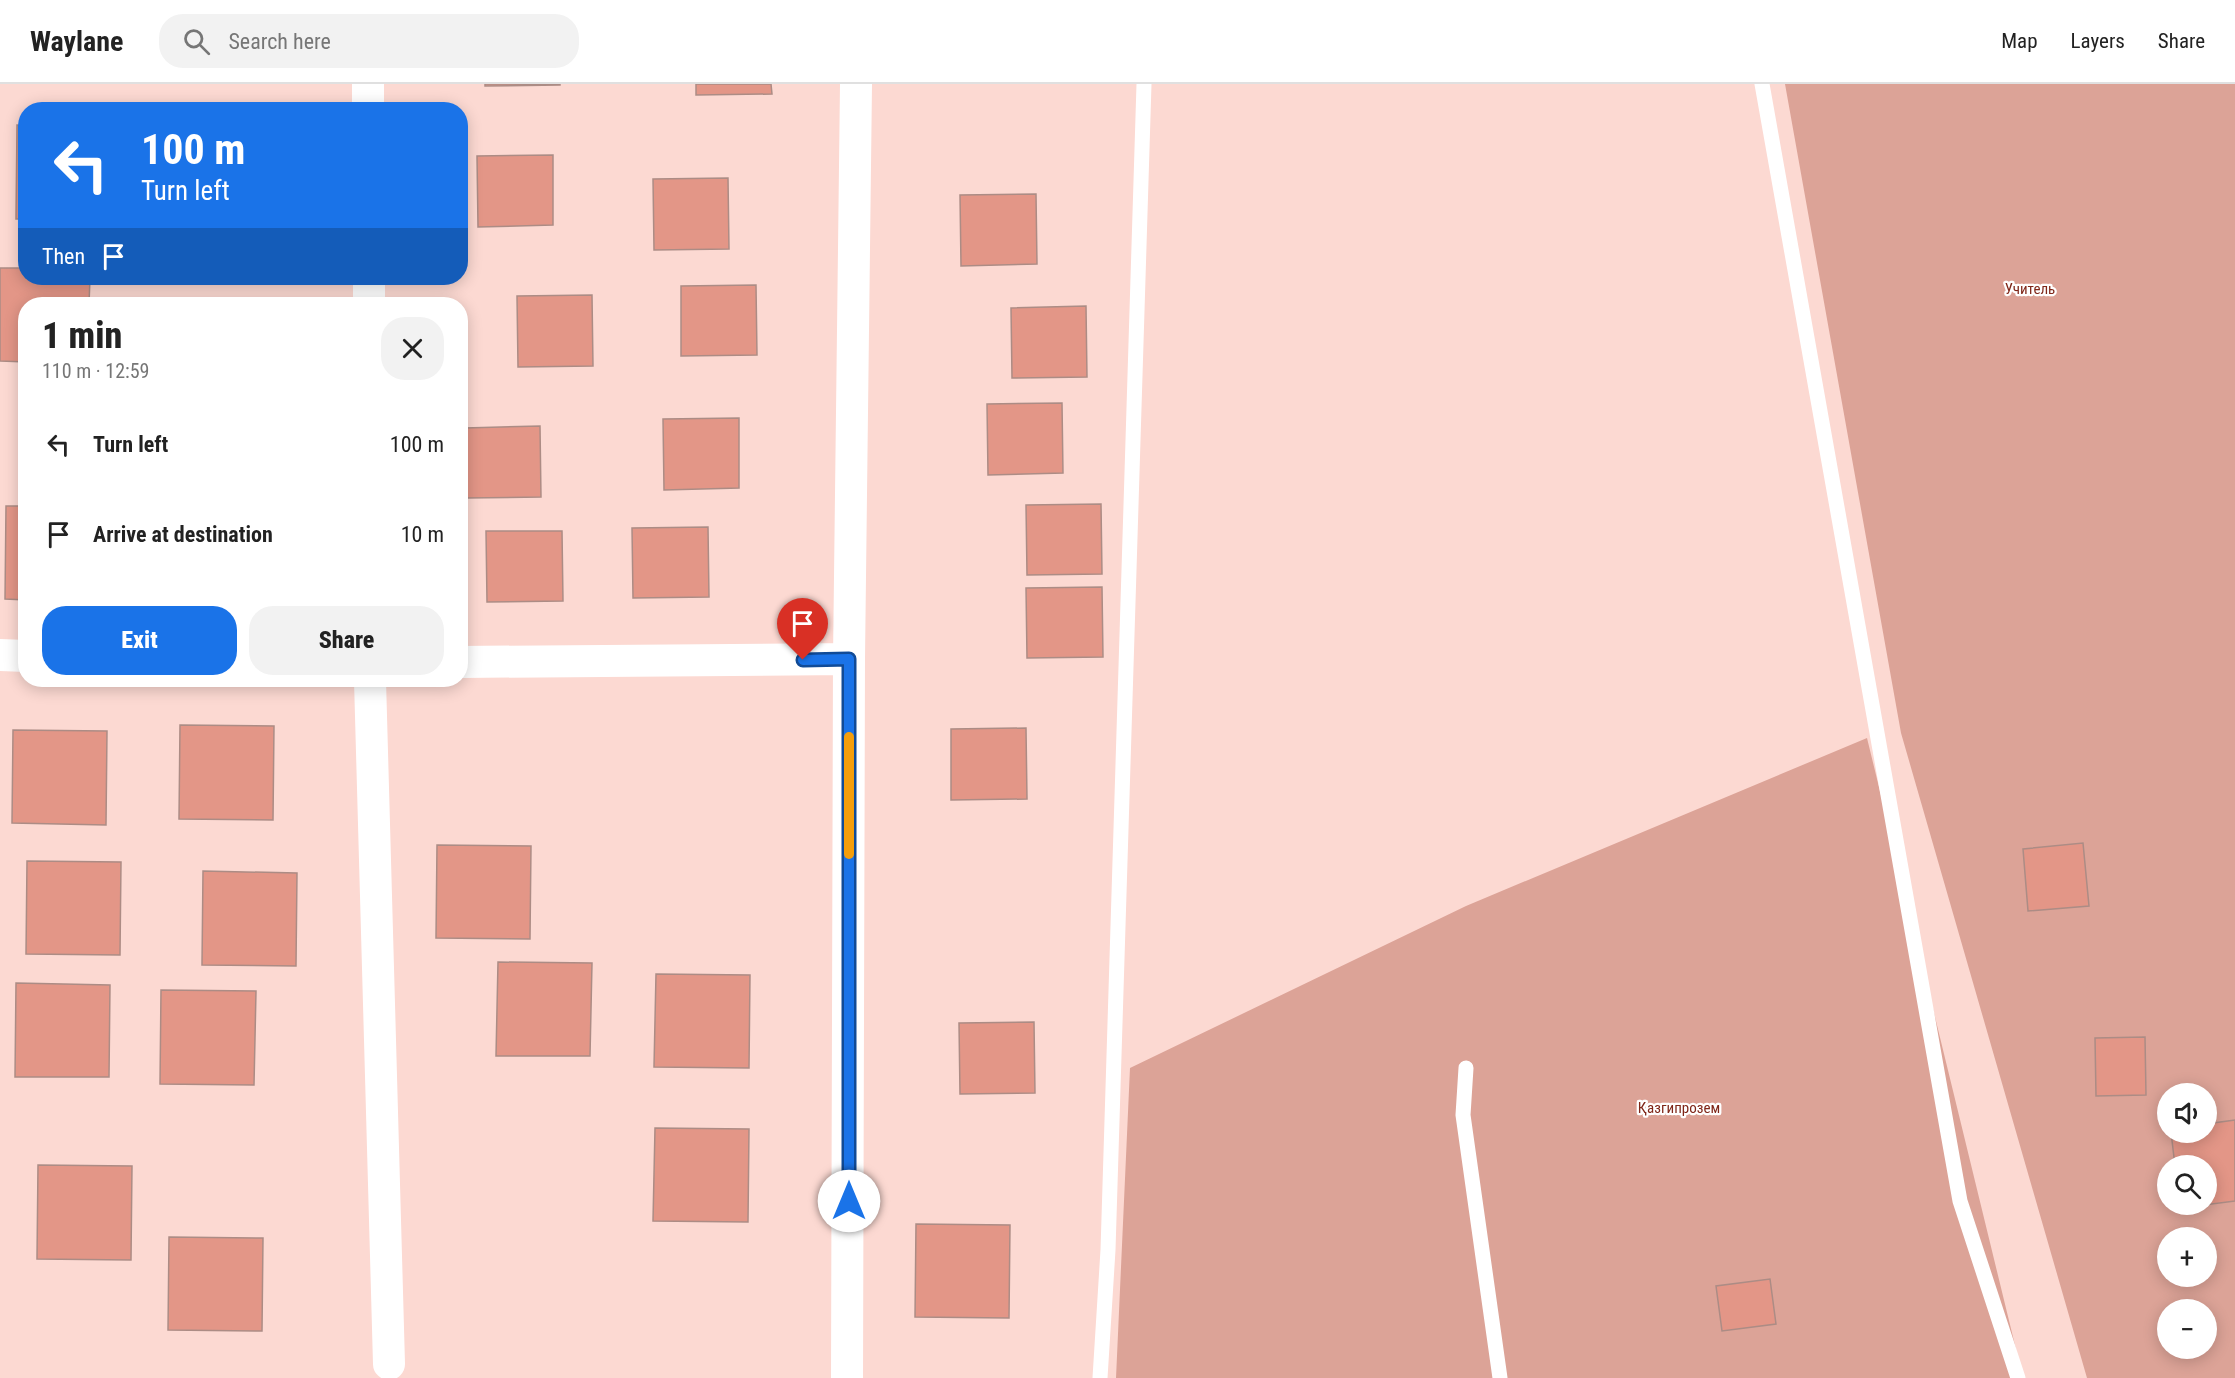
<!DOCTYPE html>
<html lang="en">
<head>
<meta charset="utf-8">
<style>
  :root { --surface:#fff; --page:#f2f2f2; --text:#222; --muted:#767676; --line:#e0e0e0; --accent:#1a73e8 }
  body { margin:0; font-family:"Roboto Condensed",sans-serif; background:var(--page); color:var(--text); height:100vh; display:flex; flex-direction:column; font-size:22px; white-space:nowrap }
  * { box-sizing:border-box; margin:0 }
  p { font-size:20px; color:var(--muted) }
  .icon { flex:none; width:33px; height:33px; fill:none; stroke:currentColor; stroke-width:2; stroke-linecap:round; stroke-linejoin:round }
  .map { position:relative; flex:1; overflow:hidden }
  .details { position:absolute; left:18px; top:213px; width:450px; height:390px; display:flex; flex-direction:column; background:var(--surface); border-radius:24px; box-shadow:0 3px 15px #0003 }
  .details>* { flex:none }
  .hud { position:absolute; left:18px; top:18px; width:450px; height:183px; border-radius:24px; box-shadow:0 3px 15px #0003; background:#1a73e8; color:#fff; overflow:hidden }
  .buttons { position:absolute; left:2157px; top:999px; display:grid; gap:12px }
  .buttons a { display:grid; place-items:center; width:60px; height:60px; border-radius:50%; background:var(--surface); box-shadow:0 3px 15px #0003; font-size:30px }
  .pin { position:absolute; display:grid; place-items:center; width:51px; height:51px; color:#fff; margin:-62px -26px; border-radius:50% 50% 50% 0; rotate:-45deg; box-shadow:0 0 6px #0007 }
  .pin .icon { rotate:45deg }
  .me { position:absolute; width:66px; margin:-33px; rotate:0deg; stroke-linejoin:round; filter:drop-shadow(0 0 4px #0008) }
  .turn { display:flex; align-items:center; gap:21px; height:126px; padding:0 24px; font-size:27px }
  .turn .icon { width:78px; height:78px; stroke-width:2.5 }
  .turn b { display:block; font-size:42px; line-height:51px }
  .then { display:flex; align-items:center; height:57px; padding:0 24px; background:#0003; gap:12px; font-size:22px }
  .round { display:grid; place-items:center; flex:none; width:63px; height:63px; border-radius:24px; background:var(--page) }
  .headline { display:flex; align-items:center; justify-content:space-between; height:102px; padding:0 24px }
  h1 { font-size:36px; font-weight:800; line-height:45px }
  .button { display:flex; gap:12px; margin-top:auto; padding:12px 24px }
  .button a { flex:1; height:69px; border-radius:24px; background:var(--accent); color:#fff; font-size:24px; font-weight:800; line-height:69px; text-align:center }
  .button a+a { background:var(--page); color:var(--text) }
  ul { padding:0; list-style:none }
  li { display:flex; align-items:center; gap:18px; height:90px; padding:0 24px }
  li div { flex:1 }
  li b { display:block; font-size:22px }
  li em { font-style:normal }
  header { display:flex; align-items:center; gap:36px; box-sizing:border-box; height:84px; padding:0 30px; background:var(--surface); border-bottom:2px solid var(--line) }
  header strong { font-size:28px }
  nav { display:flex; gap:33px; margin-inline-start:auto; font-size:21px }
  .search { width:420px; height:54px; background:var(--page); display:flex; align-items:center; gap:15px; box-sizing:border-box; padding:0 21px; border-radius:24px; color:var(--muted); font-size:22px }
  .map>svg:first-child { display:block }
  .green { fill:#dca397; fill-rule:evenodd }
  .building { fill:#e39687; stroke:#ac8c85; stroke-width:1.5 }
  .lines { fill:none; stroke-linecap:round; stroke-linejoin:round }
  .lane { stroke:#fff; stroke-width:15 }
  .street { stroke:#fff; stroke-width:32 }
  .route-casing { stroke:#114b97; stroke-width:15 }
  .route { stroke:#1a73e8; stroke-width:10 }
  .slow { stroke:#f59e0b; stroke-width:10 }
  .labels { text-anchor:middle; stroke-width:4.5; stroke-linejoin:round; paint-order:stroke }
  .park-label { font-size:15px; fill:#7f2618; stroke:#fff }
</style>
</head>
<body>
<header>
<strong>Waylane</strong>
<div class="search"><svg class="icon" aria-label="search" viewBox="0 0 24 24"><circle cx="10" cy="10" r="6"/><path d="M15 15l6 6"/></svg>Search here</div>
<nav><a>Map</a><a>Layers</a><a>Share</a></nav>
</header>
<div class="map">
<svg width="2235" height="1294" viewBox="0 0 2235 1294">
  <rect width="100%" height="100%" fill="#fcd9d2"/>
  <path class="green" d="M1785 0H2235V1294H2087L1901 649ZM2168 1010H2206V1048H2168ZM2168 1082H2206V1120H2168ZM2168 1154H2206V1192H2168ZM2168 1226H2206V1264H2168Z
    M1867 654 2023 1294H1116L1130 984 1466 822Z"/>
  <path class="building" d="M485 0H560V1L485 2Z
    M696 0H771L772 10 696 11Z
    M17 41 26 42V135H16Z
    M553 71V141L478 143 477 72Z
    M728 94 729 165 654 166 653 95Z
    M1036 110 1037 180 961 182 960 111Z
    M0 184H26V194H90L89 220H26V278L0 277Z
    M756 201 757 271 681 272V202Z
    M592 211 593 282 518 283 517 212Z
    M1086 222 1087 293 1012 294 1011 224Z
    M1062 319 1063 389 988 391 987 320Z
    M739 334V404L664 406 663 335Z
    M540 342 541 413 466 414 465 344Z
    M1101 420 1102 490 1027 491 1026 421Z
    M6 422H26V516L5 515Z
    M708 443 709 513 633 514 632 444Z
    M486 447H562L563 517 487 518Z
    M1102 503 1103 573 1027 574 1026 504Z
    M180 641 274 642 273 736 179 735Z
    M1026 644 1027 715 951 716V645Z
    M13 646 107 647 106 741 12 739Z
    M2083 759 2089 822 2028 827 2023 765Z
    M437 761 531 762 530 855 436 854Z
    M27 777 121 778 120 871 26 870Z
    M203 787 297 789 296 882 202 881Z
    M498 878 592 879 590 972H496Z
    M656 890 750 891 749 984 654 983Z
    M16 899 110 901 109 993H15Z
    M161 906 256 907 254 1001 160 1000Z
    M1034 938 1035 1009 960 1010 959 939Z
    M2145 953 2146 1011 2096 1012 2095 954Z
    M2235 1036V1117L2181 1124V1120H2206V1082H2175L2171 1048H2206V1040Z
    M655 1044 749 1045 748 1138 653 1137Z
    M38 1081 132 1082 131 1176 37 1175Z
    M916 1140 1010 1141 1009 1234 915 1233Z
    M169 1153 263 1154 262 1247 168 1246Z
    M1770 1195 1776 1240 1722 1247 1716 1202Z"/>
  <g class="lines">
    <path class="lane" d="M1762 0 1960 1117 2018 1294
      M1466 984 1463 1031 1500 1294
      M1100 1294 1108 1166 1144 0"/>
    <path class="street" d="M368 0V26
      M369 194V220
      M0 571 26 572
      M460 578 849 575
      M370 596 389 1280
      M847 1294 849 575 856 0"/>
  </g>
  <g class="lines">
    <g class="route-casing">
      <path id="route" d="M803 576 849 575V1117"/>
    </g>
    <use href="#route" class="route"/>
    <path class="slow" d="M849 653V770"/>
  </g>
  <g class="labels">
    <g class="park-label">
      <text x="2030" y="210">Учитель</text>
      <text x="1679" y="1029">Қазгипрозем</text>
    </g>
  </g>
</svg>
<div class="buttons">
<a><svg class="icon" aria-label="sound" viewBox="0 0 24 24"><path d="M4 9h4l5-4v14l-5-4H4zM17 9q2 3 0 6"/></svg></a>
<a><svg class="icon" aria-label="search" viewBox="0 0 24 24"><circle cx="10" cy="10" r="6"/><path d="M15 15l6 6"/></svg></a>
<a>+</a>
<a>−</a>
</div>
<div class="pin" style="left:803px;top:576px;background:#d93025"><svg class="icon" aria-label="arrive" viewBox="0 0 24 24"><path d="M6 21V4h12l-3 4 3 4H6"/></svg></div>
<svg class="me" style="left:849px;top:1117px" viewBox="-20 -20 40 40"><circle r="19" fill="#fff"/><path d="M0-13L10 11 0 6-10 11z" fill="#1a73e8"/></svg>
<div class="hud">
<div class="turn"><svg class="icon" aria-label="left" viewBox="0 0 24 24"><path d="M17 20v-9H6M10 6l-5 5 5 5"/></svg><div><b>100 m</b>Turn left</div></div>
<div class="then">Then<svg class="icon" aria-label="arrive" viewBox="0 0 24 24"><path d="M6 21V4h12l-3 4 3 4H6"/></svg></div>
</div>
<section class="details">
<div class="headline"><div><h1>1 min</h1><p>110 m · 12:59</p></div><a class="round"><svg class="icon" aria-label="close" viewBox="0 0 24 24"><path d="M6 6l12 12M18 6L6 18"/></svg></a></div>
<ul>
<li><svg class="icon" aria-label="left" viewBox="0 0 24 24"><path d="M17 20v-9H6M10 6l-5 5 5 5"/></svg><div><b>Turn left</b></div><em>100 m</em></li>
<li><svg class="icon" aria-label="arrive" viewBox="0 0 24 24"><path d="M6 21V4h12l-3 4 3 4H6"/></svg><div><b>Arrive at destination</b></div><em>10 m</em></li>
</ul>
<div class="button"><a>Exit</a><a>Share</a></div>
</section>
</div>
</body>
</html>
